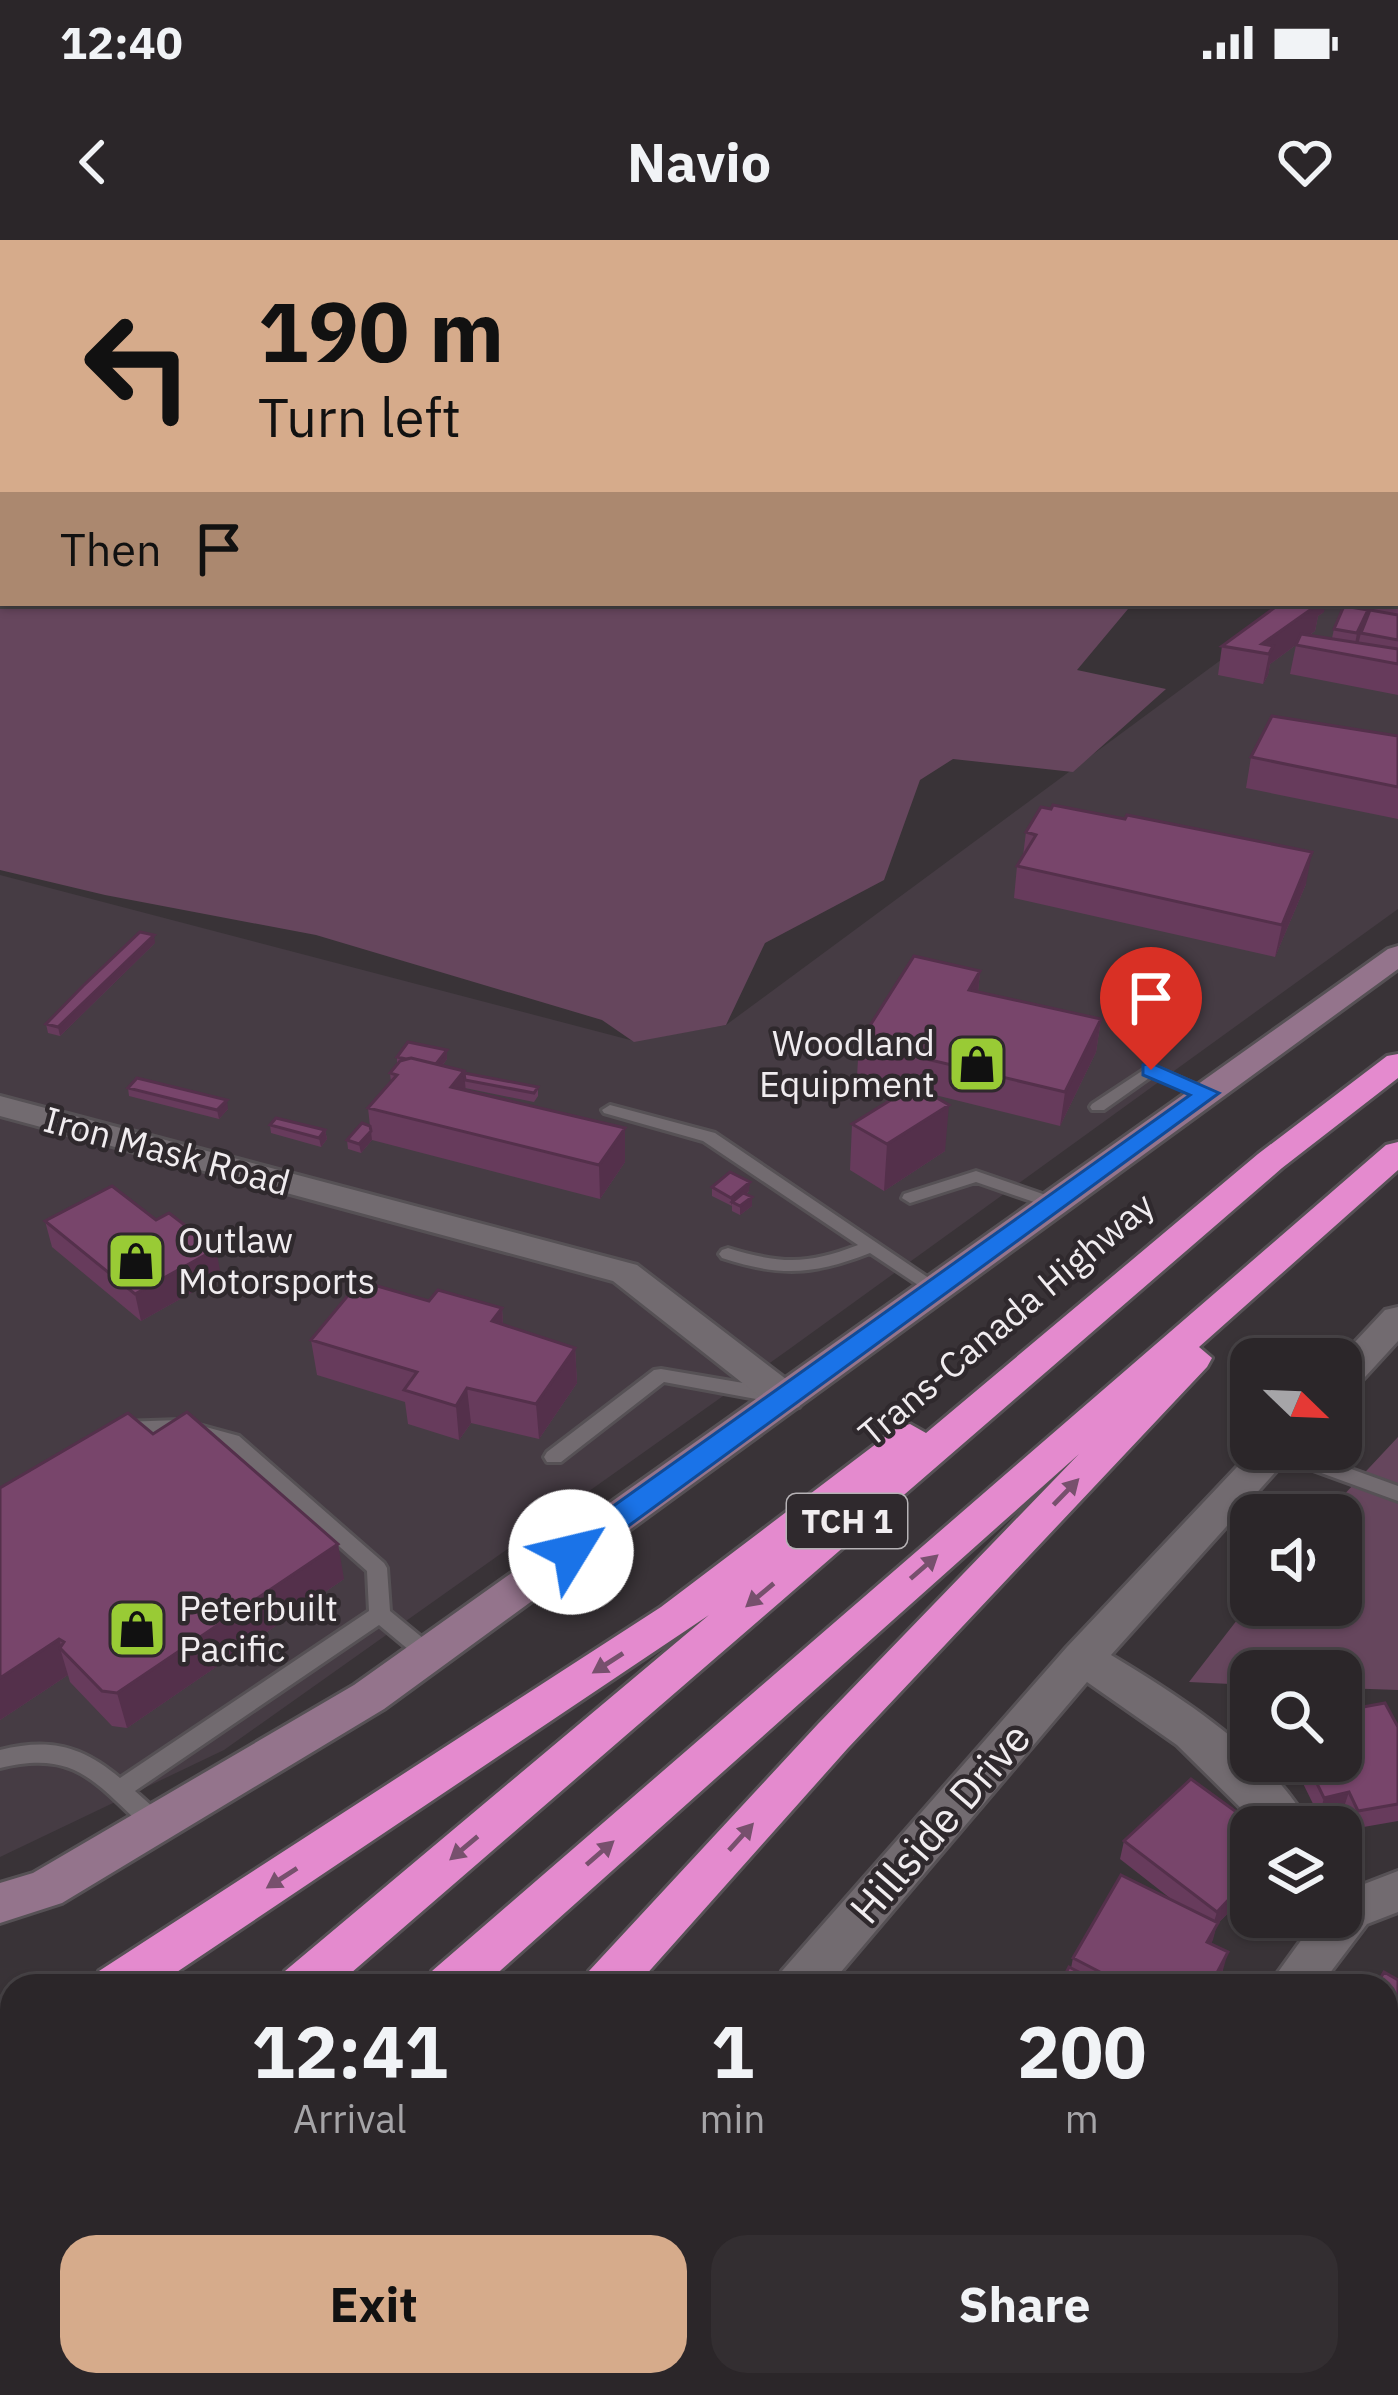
<!DOCTYPE html>
<html lang="en">
<head>
<meta charset="utf-8">
<style>
  :root { --surface:#2b2629; --page:#332e31; --text:#f1f3f6; --muted:#a6a5a8; --line:#474346; --accent:#d6ab8b }
  body { margin:0; font-family:"IBM Plex Sans",sans-serif; background:var(--page); color:var(--text); height:100vh; display:flex; flex-direction:column; font-size:45px; white-space:nowrap }
  * { box-sizing:border-box; margin:0 }
  p { font-size:39px; color:var(--muted) }
  .icon { flex:none; width:66px; height:66px; fill:none; stroke:currentColor; stroke-width:2; stroke-linecap:round; stroke-linejoin:round }
  .map { position:relative; flex:1; overflow:hidden }
  .panel { position:absolute; left:0px; top:1734px; width:1398px; height:423px; display:flex; flex-direction:column; background:var(--surface); border-radius:36px 36px 0 0; box-shadow:0 3px 9px #0004,0 0 0 3px var(--line) }
  .panel>* { flex:none }
  .guide { position:absolute; left:0px; top:0px; width:1398px; height:366px; box-shadow:0 3px 9px #0004,0 0 0 3px var(--line); background:#d6ab8b; color:#111; overflow:hidden }
  .needle { width:78px; rotate:113deg }
  .tools { position:absolute; left:1230px; top:1098px; display:grid; gap:24px }
  .tools a { display:grid; place-items:center; width:132px; height:132px; border-radius:24px; background:var(--surface); box-shadow:0 3px 9px #0004,0 0 0 3px var(--line); font-size:60px }
  .pin { position:absolute; display:grid; place-items:center; width:102px; height:102px; color:#fff; margin:-123px -51px; border-radius:50% 50% 50% 0; rotate:-45deg; box-shadow:0 0 12px #0007 }
  .pin .icon { rotate:45deg }
  .me { position:absolute; width:132px; margin:-66px; rotate:54deg; stroke-linejoin:round; filter:drop-shadow(0 0 9px #0008) }
  .turn { display:flex; align-items:center; gap:42px; height:252px; padding:0 60px; font-size:54px }
  .turn .icon { width:156px; height:156px; stroke-width:2.5 }
  .turn b { display:block; font-size:84px; line-height:102px }
  .then { display:flex; align-items:center; height:114px; padding:0 60px; background:#0003; gap:24px; font-size:45px }
  .eta { display:flex; justify-content:space-evenly; align-items:center; height:204px; text-align:center }
  .eta b { font-size:72px; font-weight:800; line-height:84px }
  .cta { display:flex; gap:24px; margin-top:auto; padding:24px 60px }
  .cta a { flex:1; height:138px; border-radius:36px; background:var(--accent); color:#111; font-size:48px; font-weight:800; line-height:138px; text-align:center }
  .cta a+a { background:var(--page); color:var(--text) }
  .status { display:flex; justify-content:space-between; align-items:center; height:84px; padding:0 60px; background:var(--surface); direction:ltr }
  .status svg { height:33px; fill:currentColor }
  header { display:flex; justify-content:space-between; align-items:center; height:156px; padding:0 60px; background:var(--surface); font-size:54px; font-weight:800 }
  .map>svg:first-child { display:block }
  .built { fill:#463c44 }
  .green { fill:#66465d }
  .lines { fill:none; stroke-linecap:round; stroke-linejoin:round }
  .lane-casing { stroke:#565155; stroke-width:6 }
  .street-casing { stroke:#565155; stroke-width:6 }
  .secondary-casing { stroke:#565155; stroke-width:6 }
  .highway-casing { stroke:#565155; stroke-width:6 }
  .lane { fill:#726b70; fill-rule:evenodd }
  .street { fill:#726b70; fill-rule:evenodd }
  .secondary { fill:#94748c; fill-rule:evenodd }
  .highway { fill:#e48ace; fill-rule:evenodd }
  .wall { fill:#673b5c }
  .shaded-wall { fill:#54304b }
  .building { fill:#78456b; stroke:#54304b; stroke-width:3 }
  .oneway { fill:#77506d }
  .route { fill:#1a73e8; stroke:#114b97; stroke-width:3 }
  .labels { text-anchor:middle; stroke-width:9; stroke-linejoin:round; paint-order:stroke }
  .shield { fill:#2f292d; stroke:#b6b2b5; stroke-width:3 }
  .shield-label { font-size:33px; font-weight:bold; fill:#f0ecef }
  .poi-label { font-size:36px; fill:#f0ecef; stroke:#2f292d; text-anchor:start }
  .street-label { font-size:36px; fill:#f0ecef; stroke:#2f292d }
  .near-street-label { font-size:42px; fill:#f0ecef; stroke:#2f292d }
</style>
</head>
<body>
<div class="status"><b>12:40</b><svg viewBox="0 0 49 12"><path d="M0 12V9h3v3zM5 12V6h3v6zM10 12V3h3v9zM15 12V0h3v12zM26 1h20v11H26zM47 4h2v5h-2z"/></svg></div>
<header><svg class="icon" aria-label="back" viewBox="0 0 24 24"><path d="M15 5l-7 7 7 7"/></svg>Navio<svg class="icon" aria-label="heart" viewBox="0 0 24 24"><path d="M12 20l-8-8c-3-5 5-10 8-4 3-6 11-1 8 4z"/></svg></header>
<div class="map">
<svg width="1398" height="2155" viewBox="0 0 1398 2155">
  <rect width="100%" height="100%" fill="#393337"/>
  <path class="built" d="M420 0H1398V192L1395 3H415Z
    M1398 358V669L788 1110 224 1510 0 1617V635L634 801 726 785 1298 363H1395Z"/>
  <path class="green" d="M0 252 3 363H1133L1077 430 1166 449 1073 532 953 519 920 540 884 640 765 703 726 785 634 802 602 780 316 695 105 655 0 630Z
    M1398 1197V1450L1341 1448V1431H1251V1445L1189 1442 1251 1362 1341 1365V1275H1325Z
    M459 2145H649L650 2155H453Z"/>
  <g class="lines">
    <g class="lane-casing">
      <path id="lane" d="M1151 825 1215 853 1213 856H1201L1152 836 1104 870H1092L1090 867 1092 864Z
        M610 865 715 893 945 1049 942 1053H930L870 1013C814 1035 780 1037 722 1018L719 1014 722 1010 728 1008C780 1024 807 1025 858 1005L703 901 604 873 602 870Z
        M976 931 1060 960 1062 964 1054 969 976 942 910 963 902 958 904 954Z
        M661 1129 778 1149 787 1156 778 1163 664 1142 561 1222H547L544 1217 547 1212 654 1130Z
        M180 1180 239 1196 384 1323 387 1328 390 1371 435 1408 439 1414 435 1420 428 1422 421 1420 379 1385 135 1551 163 1576 166 1583 163 1590 155 1592 147 1590C95 1543 76 1509 0 1528V1510C49 1498 81 1505 120 1538L369 1371 367 1331 226 1206 180 1194 121 1196 114 1194 112 1189 114 1184 121 1182Z
        M1266 1209H1296L1398 1246V1261L1269 1214Z"/>
    </g>
    <g class="street-casing">
      <path id="street" d="M0 856 637 1025 799 1149 805 1158 799 1167 786 1171 773 1167 613 1041 0 876Z
        M1398 1067V1101L1354 1149 1341 1153 1339 1119 1385 1070Z
        M1254 1209H1296L1111 1415C1178 1455 1275 1517 1310 1587H1260L1177 1505 1087 1442 829 1746H775L782 1731 1067 1407Z
        M1398 1631V1672L1367 1684 1320 1746H1268L1318 1677H1341V1653Z
        M686 2145H742L744 2155H688Z
        M1067 2145H1124L1119 2155H1063Z"/>
    </g>
    <g class="secondary-casing">
      <path id="secondary" d="M1398 706V729L384 1469 62 1663 0 1683V1643L33 1633 354 1445 1388 709Z"/>
    </g>
    <g class="highway-casing">
      <path id="highway" d="M1398 814V838L1282 928 336 1746H278L285 1731 709 1375 156 1746H92L99 1731 661 1367 897 1188 910 1184 926 1193 1258 914 1387 816Z
        M1398 902V930L1199 1107 1212 1118 1207 1127 848 1508 636 1746H582L589 1731 818 1484 1079 1214 483 1746H425L432 1731 1386 905Z
        M12 1782V1828L0 1832V1786Z
        M12 1967V2024L0 2029V1972Z
        M12 2106V2145H34L28 2155H0V2111Z
        M211 2145H272L267 2155H207Z"/>
    </g>
    <use href="#lane" class="lane"/>
    <use href="#street" class="street"/>
    <use href="#secondary" class="secondary"/>
    <use href="#highway" class="highway"/>
  </g>
  <path class="wall" d="M1398 354V455L1290 434 1296 405 1270 424 1268 435 1263 444 1218 435 1222 406 1324 372 1318 376 1315 391 1310 395 1332 398 1334 389 1348 363H1373V371L1374 363H1395Z
    M1398 496V579L1246 548 1251 517Z
    M1026 592 1306 644 1275 717 1014 658 1017 626 1023 616Z
    M155 703 60 796 48 793 46 784Z
    M980 731 978 752 1101 779 1096 812 1060 886 931 854 945 911 884 951 850 930 852 884 909 849 857 836 859 803Z
    M447 810V819L442 826 464 833 538 847V856L534 862 465 848 466 850 625 922 600 959 372 900 361 913 348 909 347 900 370 886 368 868 391 842 390 833 397 824V817Z
    M128 848 228 869 219 879 129 856Z
    M270 885 325 890 327 899 321 907 271 893Z
    M712 947 749 951 746 954 752 957V966L740 975 732 971V966L712 956Z
    M45 981 221 1036 141 1081 52 1007Z
    M429 1061 502 1068 503 1084 575 1108 577 1143 539 1199 471 1183 459 1200 408 1184 405 1162 317 1135 311 1100Z
    M0 1248 344 1339 127 1488 112 1486 70 1442 68 1435 0 1480Z
    M1398 1487V1581L1352 1589 1343 1570 1319 1576 1292 1521H1341Z
    M1124 1601 1251 1664 1236 1679 1228 1673 1217 1684 1211 1704 1223 1730 1214 1746H1059L1071 1728 1073 1718 1175 1662 1120 1619Z
    M1398 1740V1976L1386 2005V1746Z"/>
  <path class="shaded-wall" d="M1311 363H1326L1324 372 1318 376 1315 391 1270 424 1268 435 1263 444 1269 414 1262 404Z
    M1368 370 1363 393H1361L1357 409 1353 415 1357 393Z
    M1312 612 1306 644 1275 717 1282 685Z
    M154 695 155 703 60 796 58 787Z
    M980 731 977 764 969 750Z
    M1101 779 1096 812 1060 886 1065 852Z
    M447 810V819L436 834 435 825Z
    M464 831 467 864 451 847Z
    M227 860 228 869 219 879 217 870Z
    M949 865 945 911 884 951 887 904Z
    M625 888V922L600 959 599 925Z
    M325 890 327 899 321 907 319 898Z
    M371 891 372 900 361 913 359 904Z
    M750 942 749 951 735 963 732 962 731 967V958Z
    M752 957V966L740 975V966Z
    M216 1009 221 1036 141 1081 135 1054Z
    M502 1068 504 1103 492 1081Z
    M575 1108 577 1143 539 1199 536 1164Z
    M467 1148 471 1183 459 1200 456 1166Z
    M338 1304 344 1339 127 1488 117 1453Z
    M59 1399 63 1411 60 1408 68 1435 0 1480V1438Z
    M1349 1552 1343 1570 1319 1576 1324 1558Z
    M1251 1651V1664L1236 1679 1241 1661Z
    M1233 1655 1228 1673 1217 1684 1213 1700 1202 1720 1217 1672Z
    M1228 1712 1223 1730 1214 1746H1210Z"/>
  <path class="building" d="M527 0 566 3H516Z
    M1395 354H1398V366L1382 363H1395Z
    M1281 363H1320L1262 404 1273 406 1269 414 1222 406Z
    M1344 366 1368 370 1357 393 1334 389Z
    M1370 370 1398 375V400L1361 393Z
    M1301 394 1398 409V424L1296 405Z
    M1272 476 1398 496V547L1251 517Z
    M1053 565 1125 579 1127 575 1312 612 1282 685 1017 626 1036 595 1026 592 1041 567 1051 569Z
    M140 692 154 695 58 787 46 784 83 746Z
    M914 716 980 731 969 750 1101 779 1065 852 859 803Z
    M408 802 447 810 436 824 411 818 406 819 397 817Z
    M411 818 464 831 451 847 625 888 599 925 368 868 397 835 390 833 400 821Z
    M464 833 538 847 534 853 465 840Z
    M137 838 227 860 217 870 128 848Z
    M915 845 949 865 887 904 852 884Z
    M276 878 325 890 319 898 270 885Z
    M362 883 370 886 371 891 359 904 347 900Z
    M730 932 750 942 731 958 712 947Z
    M112 946 156 980 169 973 216 1009 135 1054 45 981Z
    M743 953 752 957 740 966 732 962Z
    M360 1041 429 1061 438 1050 502 1068 492 1081 575 1108 536 1164 467 1148 456 1166 404 1150 417 1132 311 1100Z
    M187 1172 338 1304 117 1453 102 1451 60 1408 64 1402 59 1399 0 1438V1248L128 1173 153 1194Z
    M1385 1463 1398 1487V1564L1358 1571 1349 1552 1324 1558 1306 1521H1341V1471Z
    M1191 1539 1257 1587H1251V1651L1241 1661 1233 1655 1217 1672 1124 1601Z
    M1121 1635 1218 1683 1207 1702 1228 1712 1210 1746H1127L1073 1718Z
    M1069 1727 1106 1746H1059Z
    M1384 1732 1398 1740V1852L1386 1845V1746H1376Z
    M1386 1862 1398 1868V1976L1392 1991 1386 1988Z"/>
  <defs><path id="oneway-solid" d="M-6-.8H1V-3.2L6.5 0L1 3.2V.8H-6Z" transform="scale(3)"/></defs>
  <g class="oneway">
    <use href="#oneway-solid" transform="translate(1066 1252) rotate(-46)"/>
    <use href="#oneway-solid" transform="translate(924 1327) rotate(-41)"/>
    <use href="#oneway-solid" transform="translate(760 1355) rotate(140)"/>
    <use href="#oneway-solid" transform="translate(608 1423) rotate(147)"/>
    <use href="#oneway-solid" transform="translate(741 1597) rotate(-48)"/>
    <use href="#oneway-solid" transform="translate(464 1608) rotate(140)"/>
    <use href="#oneway-solid" transform="translate(600 1613) rotate(-41)"/>
    <use href="#oneway-solid" transform="translate(282 1638) rotate(147)"/>
  </g>
  <path class="route" d="M1151 823 1219 853 582 1320H560L556 1312 560 1304 1190 855 1143 835V825Z"/>
  <defs>
    <g id="shop-square" transform="scale(3)"><rect x="-9" y="-9" width="18" height="18" rx="4" fill="#99cb35" stroke="#2f292d"/><path d="M-5-2.5h2.3a2.7 3.5 0 0 1 5.4 0H5L5.5 6h-11ZM-1.5-2.5h3a1.5 2.3 0 0 0-3 0Z" fill="#111"/></g>
  </defs>
  <g fill-rule="evenodd">
    <use href="#shop-square" x="977" y="824"/>
    <use href="#shop-square" x="136" y="1021"/>
    <use href="#shop-square" x="137" y="1389"/>
  </g>
  <g class="labels">
    <rect class="shield" x="787" y="1254" width="120" height="54" rx="9"/>
    <g class="shield-label">
      <text x="847" y="1293">TCH 1</text>
    </g>
    <g class="poi-label">
      <text x="935" y="816" text-anchor="end">Woodland<tspan x="935" dy="41">Equipment</tspan></text>
      <text x="178" y="1013">Outlaw<tspan x="178" dy="41">Motorsports</tspan></text>
      <text x="179" y="1381">Peterbuilt<tspan x="179" dy="41">Pacific</tspan></text>
    </g>
    <g class="street-label">
      <text transform="translate(167 911) rotate(15)" y="13">Iron Mask Road</text>
      <text transform="translate(1006 1079) rotate(-40)" y="13">Trans-Canada Highway</text>
    </g>
    <g class="near-street-label">
      <text transform="translate(940 1583) rotate(-49)" y="15">Hillside Drive</text>
    </g>
  </g>
</svg>
<div class="tools">
<a><svg class="needle" viewBox="-14 -14 28 28"><path d="M0-13l5 13h-10z" fill="#e53935"/><path d="M0 13l5-13h-10z" fill="#a6a5a8"/></svg></a>
<a><svg class="icon" aria-label="sound" viewBox="0 0 24 24"><path d="M4 9h4l5-4v14l-5-4H4zM17 9q2 3 0 6"/></svg></a>
<a><svg class="icon" aria-label="search" viewBox="0 0 24 24"><circle cx="10" cy="10" r="6"/><path d="M15 15l6 6"/></svg></a>
<a><svg class="icon" aria-label="layers" viewBox="0 0 24 24"><path d="M12 4l9 5-9 5-9-5zM3 14l9 5 9-5"/></svg></a>
</div>
<div class="pin" style="left:1151px;top:830px;background:#d93025"><svg class="icon" aria-label="arrive" viewBox="0 0 24 24"><path d="M6 21V4h12l-3 4 3 4H6"/></svg></div>
<svg class="me" style="left:571px;top:1312px" viewBox="-20 -20 40 40"><circle r="19" fill="#fff"/><path d="M0-13L10 11 0 6-10 11z" fill="#1a73e8"/></svg>
<div class="guide">
<div class="turn"><svg class="icon" aria-label="left" viewBox="0 0 24 24"><path d="M17 20v-9H6M10 6l-5 5 5 5"/></svg><div><b>190 m</b>Turn left</div></div>
<div class="then">Then<svg class="icon" aria-label="arrive" viewBox="0 0 24 24"><path d="M6 21V4h12l-3 4 3 4H6"/></svg></div>
</div>
<section class="panel">
<div class="eta">
<div><b>12:41</b><p>Arrival</p></div>
<div><b>1</b><p>min</p></div>
<div><b>200</b><p>m</p></div>
</div>
<div class="cta"><a>Exit</a><a>Share</a></div>
</section>
</div>
</body>
</html>
